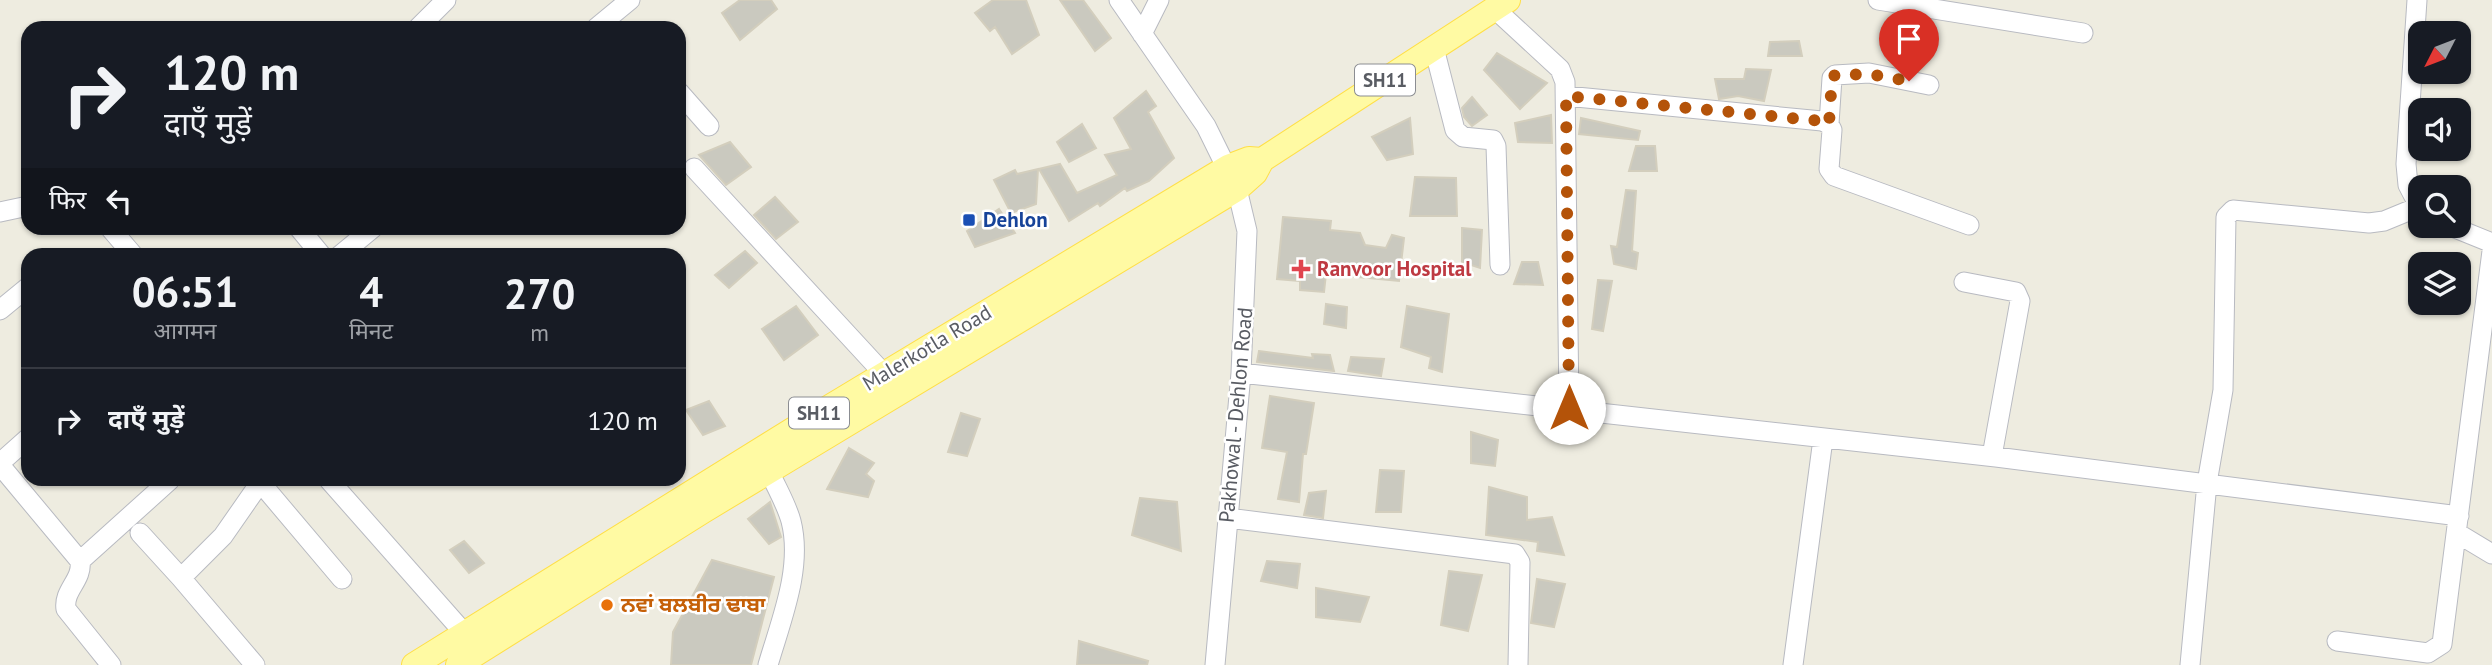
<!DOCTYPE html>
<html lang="hi">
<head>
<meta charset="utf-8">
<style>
  :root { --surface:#171b24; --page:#242831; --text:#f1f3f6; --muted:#9ea1a6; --line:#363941 }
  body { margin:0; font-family:"PT Sans","Noto Sans Devanagari","Noto Sans Gurmukhi",sans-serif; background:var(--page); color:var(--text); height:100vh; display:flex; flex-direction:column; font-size:26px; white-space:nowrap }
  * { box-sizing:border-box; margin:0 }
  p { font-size:23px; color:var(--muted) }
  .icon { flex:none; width:38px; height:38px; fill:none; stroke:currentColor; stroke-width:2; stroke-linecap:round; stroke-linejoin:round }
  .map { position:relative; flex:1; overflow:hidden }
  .drawer { position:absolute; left:21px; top:248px; width:665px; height:238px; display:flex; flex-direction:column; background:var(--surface); border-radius:21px; box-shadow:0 2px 5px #0004 }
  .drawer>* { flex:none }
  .hud { position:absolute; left:21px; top:21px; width:665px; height:214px; border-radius:21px; box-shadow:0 2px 5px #0004; background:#171b24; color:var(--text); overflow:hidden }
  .needle { width:46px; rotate:228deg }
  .fabs { position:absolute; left:2408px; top:21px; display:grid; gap:14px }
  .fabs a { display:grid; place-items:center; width:63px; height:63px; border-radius:14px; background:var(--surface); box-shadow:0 2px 5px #0004; font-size:35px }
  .pin { position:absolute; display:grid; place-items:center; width:60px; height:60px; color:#fff; margin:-72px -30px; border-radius:50% 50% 50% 0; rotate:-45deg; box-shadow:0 0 7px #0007 }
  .pin .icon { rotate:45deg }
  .me { position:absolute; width:77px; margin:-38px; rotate:0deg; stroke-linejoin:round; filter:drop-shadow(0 0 5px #0008) }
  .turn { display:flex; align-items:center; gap:24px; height:147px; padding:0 28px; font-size:32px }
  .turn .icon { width:91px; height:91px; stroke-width:2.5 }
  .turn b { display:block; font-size:49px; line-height:60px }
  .then { display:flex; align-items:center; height:66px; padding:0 28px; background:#0003; gap:14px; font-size:26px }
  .eta { display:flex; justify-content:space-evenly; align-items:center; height:119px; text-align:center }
  .eta b { font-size:42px; font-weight:800; line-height:49px }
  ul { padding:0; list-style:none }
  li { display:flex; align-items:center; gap:21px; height:105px; padding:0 28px; border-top:2px solid var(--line) }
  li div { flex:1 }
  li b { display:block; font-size:26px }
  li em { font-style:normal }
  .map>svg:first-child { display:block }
  .building { fill:#cac9bf; stroke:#d3cebd; stroke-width:2 }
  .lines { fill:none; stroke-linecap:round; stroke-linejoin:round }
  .minor-casing { stroke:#b8bac1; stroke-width:21 }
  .major-casing { stroke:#ffdf47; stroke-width:26 }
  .minor { stroke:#fff; stroke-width:19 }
  .major { stroke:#fffaa3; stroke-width:24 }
  .route { stroke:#b45309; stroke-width:12; stroke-dasharray:0 21.6 }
  .transit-dot { fill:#1a4fb4; stroke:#fff; stroke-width:2.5 }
  .health-dot { fill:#e0444e; stroke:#fff; stroke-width:2.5 }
  .food-dot { fill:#e8710a; stroke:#fff; stroke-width:2.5 }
  .labels { text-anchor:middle; stroke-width:5; stroke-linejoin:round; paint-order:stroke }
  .shield { fill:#fff; stroke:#8b8d92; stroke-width:2 }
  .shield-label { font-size:19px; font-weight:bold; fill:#595c63 }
  .transit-label { font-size:21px; font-weight:bold; fill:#164399; stroke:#fff; text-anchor:start }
  .health-label { font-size:21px; font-weight:bold; fill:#be3a42; stroke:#fff; text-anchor:start }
  .street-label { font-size:21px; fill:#595c63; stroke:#fff }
  .food-label { font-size:21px; font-weight:bold; fill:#c56008; stroke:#fff; text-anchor:start }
</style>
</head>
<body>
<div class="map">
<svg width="2492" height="665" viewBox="0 0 2492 665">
  <rect width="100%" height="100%" fill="#eeece0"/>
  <path class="building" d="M740 0H771L777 9 740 40 722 13Z
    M993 0H1026L1039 35 1012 54 995 27 990 31 975 13Z
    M1060 0H1083L1111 38 1095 51Z
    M1799 41 1802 56H1768L1770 42Z
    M1497 53 1547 83 1520 109 1484 70Z
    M1746 69 1771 70 1764 101 1738 96 1719 99 1715 79H1744Z
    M1146 91 1156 106 1148 112 1174 158 1149 181 1127 191 1125 188 1100 206 1098 203 1069 221 1039 169 1060 164 1077 193 1117 175 1105 155 1131 149 1114 118Z
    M1472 97 1487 115 1472 126 1464 117 1462 108Z
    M1551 115 1552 143 1518 142 1515 123Z
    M1410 118 1413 154 1387 160 1372 137Z
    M1581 118 1640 131 1638 140 1579 134Z
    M1082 124 1096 148 1069 162 1057 142Z
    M730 142 751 167 726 185 699 155Z
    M1636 146H1655L1657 171H1629Z
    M1038 169 1036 204 1011 213 994 180 1015 170 1017 174Z
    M1415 177 1456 178 1457 216H1410Z
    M1626 190 1636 191 1632 251 1638 253 1636 269 1614 264 1611 246 1617 247Z
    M775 197 798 222 776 239 754 215Z
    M999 209 1015 233 975 247 967 231Z
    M1283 217 1331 221 1330 230 1360 233 1365 245 1386 248 1392 235 1404 238 1399 281 1326 274 1324 292 1300 290V281L1277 279Z
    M1462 228 1482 230 1480 268 1462 262Z
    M745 251 757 263 729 288 715 275Z
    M1522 262H1538L1543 285 1514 284Z
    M1598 280 1612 281 1603 331 1592 329Z
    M1326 304 1347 307 1346 328 1324 324Z
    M796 306 818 335 784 360 762 329Z
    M1407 306 1449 314 1442 372 1429 368 1431 357 1401 347Z
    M1259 351 1313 358 1312 354 1330 355 1334 371 1257 362Z
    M1351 357 1384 359 1381 376 1348 371Z
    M1270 396 1314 403 1306 454H1303L1299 502 1278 499 1287 452 1262 448Z
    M709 401 725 426 703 435 686 410Z
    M961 413 980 419 967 456 948 452Z
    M1471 432 1498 440 1495 466 1471 463Z
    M849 448 874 463 866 474 874 481 868 497 827 489Z
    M1380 470 1404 471 1401 512H1376Z
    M1489 487 1527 497V520L1552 517 1564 555 1537 551 1538 542 1486 535Z
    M1326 491 1323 518 1304 515 1309 493Z
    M1140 498 1177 502 1181 551 1132 535Z
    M770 502 781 537 769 544 748 519Z
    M464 541 484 563 469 573 450 550Z
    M712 560 774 577 751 665H671L673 632Z
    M1267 561 1300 564 1297 588 1261 581Z
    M1449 571 1482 575 1468 631 1441 625Z
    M1537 579 1565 584 1554 627 1531 623Z
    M1316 588 1369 597 1360 622 1316 617Z
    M1079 641 1148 661 1147 665H1077Z"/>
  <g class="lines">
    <g class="minor-casing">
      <path id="minor" d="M1119 0 1206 126 1237 189 1247 231 1241 373 1215 665
        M1878 0 2083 33
        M2417 0 2406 164 2408 185 2420 208
        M1495 9 1560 69 1565 82 1569 408
        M418 28 446 0
        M596 28 630 0
        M1142 34 1159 0
        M1434 48 1455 130 1463 137 1493 140 1496 146 1500 265
        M679 92 709 126
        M1566 96 1822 121 1829 124 1832 130 1829 169 1834 176 1969 225
        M1829 124 1832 78 1835 75 1869 73 1929 85
        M694 168 884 374
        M0 212 28 206
        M2450 226 2492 243
        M110 228 134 256
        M299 228 322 256
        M339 256 373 228
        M1964 282 2016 292 2020 301 1992 456
        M0 310 28 287
        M1241 373 1996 457 2459 516
        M0 463 28 438
        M0 465 80 561C83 580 63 590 66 609L111 665
        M329 480 465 634
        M260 482 342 579
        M1228 518 1515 554 1520 562 1518 665
        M140 533 181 578 223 536 262 480
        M2457 533 2492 554
        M80 561 170 480
        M181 578 255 665
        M2337 641 2428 653 2442 644 2492 251
        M768 665C781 620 803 568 791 521 786 503 776 487 769 471
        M1793 665 1823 439
        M2190 665 2207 483 2223 390 2226 217 2233 210 2369 223 2384 221 2418 207"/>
    </g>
    <g class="major-casing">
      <path id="major" d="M414 665 823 411 1228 167 1249 159 1262 160
        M458 665 703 511 1237 189 1255 173 1262 160 1508 0"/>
    </g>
    <use href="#minor" class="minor"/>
    <use href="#major" class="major"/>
  </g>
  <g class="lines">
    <path class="route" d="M1569 408 1566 96 1822 121 1829 124 1832 78 1835 75 1869 74 1909 81"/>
  </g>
  <rect class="transit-dot" x="962" y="213" width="14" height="14" rx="3.5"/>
  <path class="health-dot" d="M1297.5 258.5h7v7h7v7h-7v7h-7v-7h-7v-7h7z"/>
  <circle class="food-dot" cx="607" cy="605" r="7"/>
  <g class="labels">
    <g class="shield">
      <rect x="1355" y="64.5" width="60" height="31" rx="5"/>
      <rect x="789" y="397.5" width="60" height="31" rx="5"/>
    </g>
    <g class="shield-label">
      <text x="1385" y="87">SH11</text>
      <text x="819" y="420">SH11</text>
    </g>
    <g class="transit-label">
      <text x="983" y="227">Dehlon</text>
    </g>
    <g class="health-label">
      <text x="1317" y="276">Ranvoor Hospital</text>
    </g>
    <g class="street-label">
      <text transform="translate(927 348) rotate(-31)" y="7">Malerkotla Road</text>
      <text transform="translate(1236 415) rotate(-85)" y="7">Pakhowal - Dehlon Road</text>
    </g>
    <g class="food-label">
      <text x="621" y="612">ਨਵਾਂ ਬਲਬੀਰ ਢਾਬਾ</text>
    </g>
  </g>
</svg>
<div class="fabs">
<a><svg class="needle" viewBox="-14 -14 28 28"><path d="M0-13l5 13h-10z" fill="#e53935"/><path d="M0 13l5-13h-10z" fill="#9ea1a6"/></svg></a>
<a><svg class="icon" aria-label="sound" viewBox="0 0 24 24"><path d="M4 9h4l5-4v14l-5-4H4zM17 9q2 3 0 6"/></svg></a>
<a><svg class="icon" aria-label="search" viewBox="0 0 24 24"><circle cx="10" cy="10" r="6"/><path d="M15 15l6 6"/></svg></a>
<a><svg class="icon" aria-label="layers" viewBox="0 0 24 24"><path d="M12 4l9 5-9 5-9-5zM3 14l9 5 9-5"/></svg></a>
</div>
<div class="pin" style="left:1909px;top:81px;background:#d93025"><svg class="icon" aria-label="arrive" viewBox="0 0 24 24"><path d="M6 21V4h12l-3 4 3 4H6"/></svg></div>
<svg class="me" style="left:1569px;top:408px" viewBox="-20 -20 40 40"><circle r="19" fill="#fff"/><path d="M0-13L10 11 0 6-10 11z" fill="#b45309"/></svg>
<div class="hud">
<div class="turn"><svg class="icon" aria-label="right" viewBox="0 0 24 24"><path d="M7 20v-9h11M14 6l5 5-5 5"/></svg><div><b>120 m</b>दाएँ मुड़ें</div></div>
<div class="then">फिर<svg class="icon" aria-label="left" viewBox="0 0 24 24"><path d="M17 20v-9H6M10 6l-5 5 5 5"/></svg></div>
</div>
<section class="drawer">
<div class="eta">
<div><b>06:51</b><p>आगमन</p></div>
<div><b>4</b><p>मिनट</p></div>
<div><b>270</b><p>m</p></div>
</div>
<ul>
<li><svg class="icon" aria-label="right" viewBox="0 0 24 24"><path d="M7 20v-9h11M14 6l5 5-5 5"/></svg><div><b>दाएँ मुड़ें</b></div><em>120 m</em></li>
</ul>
</section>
</div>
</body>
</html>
